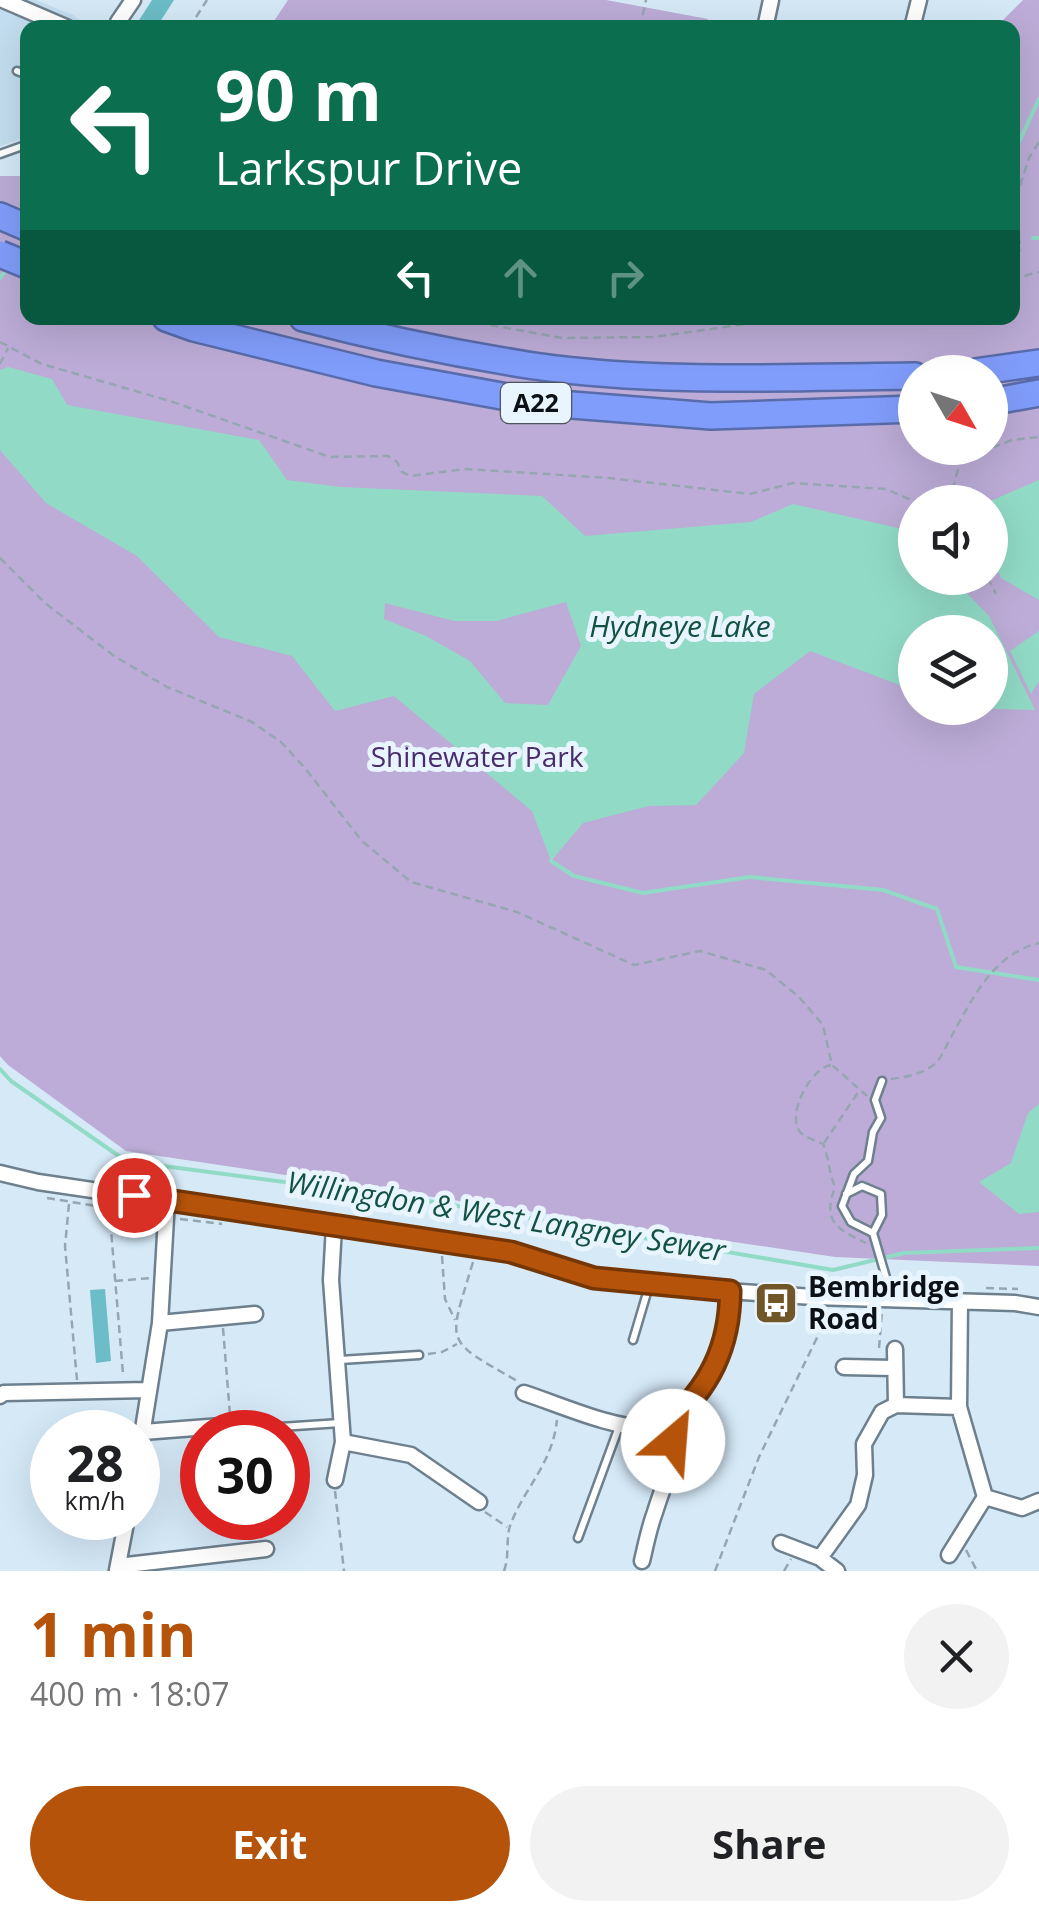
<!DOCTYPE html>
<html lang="en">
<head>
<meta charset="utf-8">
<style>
  :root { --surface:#fff; --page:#f2f2f2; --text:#202124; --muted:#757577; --accent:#b45309 }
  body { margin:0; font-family:"Open Sans",sans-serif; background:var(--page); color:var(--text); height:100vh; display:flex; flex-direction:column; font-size:38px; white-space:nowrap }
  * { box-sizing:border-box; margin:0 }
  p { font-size:32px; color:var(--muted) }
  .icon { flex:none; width:55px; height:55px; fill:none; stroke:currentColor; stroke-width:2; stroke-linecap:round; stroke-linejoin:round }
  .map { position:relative; height:1571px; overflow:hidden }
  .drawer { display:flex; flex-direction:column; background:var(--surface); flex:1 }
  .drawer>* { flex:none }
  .top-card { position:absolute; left:20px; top:20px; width:1000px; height:305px; border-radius:20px; box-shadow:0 10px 40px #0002; background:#0b6e4f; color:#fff; overflow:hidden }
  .needle { width:65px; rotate:129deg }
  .controls { position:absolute; left:898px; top:355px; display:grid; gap:20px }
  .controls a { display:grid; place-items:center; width:110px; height:110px; border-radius:50%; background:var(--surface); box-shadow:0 10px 40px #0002; font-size:50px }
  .speed { position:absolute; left:30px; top:1410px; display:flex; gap:20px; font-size:50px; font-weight:700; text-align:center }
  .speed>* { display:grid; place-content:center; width:130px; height:130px; border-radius:50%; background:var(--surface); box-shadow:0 10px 40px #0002; line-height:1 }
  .speed small { font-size:25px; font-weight:400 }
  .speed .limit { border:15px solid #d22; background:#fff; color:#111 }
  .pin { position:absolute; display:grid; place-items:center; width:85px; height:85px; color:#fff; margin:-42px; border:5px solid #fff; border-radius:50%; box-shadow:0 2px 10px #0007 }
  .me { position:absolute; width:110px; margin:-55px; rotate:27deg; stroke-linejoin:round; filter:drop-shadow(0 0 8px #0008) }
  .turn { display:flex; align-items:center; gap:35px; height:210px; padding:0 30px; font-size:45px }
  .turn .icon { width:130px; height:130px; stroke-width:2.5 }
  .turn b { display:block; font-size:70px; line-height:85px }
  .lanes { display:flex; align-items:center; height:95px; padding:0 30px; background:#0003; justify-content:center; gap:50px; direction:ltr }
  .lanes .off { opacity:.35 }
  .round { display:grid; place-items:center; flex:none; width:105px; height:105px; border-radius:52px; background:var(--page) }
  .head { display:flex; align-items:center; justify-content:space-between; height:170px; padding:0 30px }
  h1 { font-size:60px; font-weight:700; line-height:75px; color:var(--accent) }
  .cta { display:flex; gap:20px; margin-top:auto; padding:20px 30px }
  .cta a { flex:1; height:115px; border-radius:60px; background:var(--accent); color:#fff; font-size:40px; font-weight:700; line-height:115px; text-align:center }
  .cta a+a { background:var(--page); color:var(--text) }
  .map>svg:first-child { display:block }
  .built { fill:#c3def0 }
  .green { fill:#bcacd7; fill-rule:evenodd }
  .water { fill:#91dbc6; fill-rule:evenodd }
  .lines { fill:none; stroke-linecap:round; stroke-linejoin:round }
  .stream { stroke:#91dbc6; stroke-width:4 }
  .building { fill:#6cbdc7 }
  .lane-casing { stroke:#6e808d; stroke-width:11 }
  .street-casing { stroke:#6e808d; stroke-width:19 }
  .highway-casing { stroke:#586cab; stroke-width:30 }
  .path { stroke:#96a6b1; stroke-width:2.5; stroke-dasharray:8 5; stroke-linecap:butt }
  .lane { stroke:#fff; stroke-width:6 }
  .street { stroke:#fff; stroke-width:14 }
  .highway { stroke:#819dfb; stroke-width:25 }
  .highway-bridge-casing { stroke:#586cab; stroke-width:30; stroke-linecap:butt }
  .highway-bridge { stroke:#819dfb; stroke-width:25 }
  .route-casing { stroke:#753606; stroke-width:25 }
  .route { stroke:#b45309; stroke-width:18 }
  .labels { text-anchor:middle; stroke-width:10; stroke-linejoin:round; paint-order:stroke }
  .shield { fill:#e9f5fe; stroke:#4e555c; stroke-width:2.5 }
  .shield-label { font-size:25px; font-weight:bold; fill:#0b1116 }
  .park-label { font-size:28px; fill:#492c6d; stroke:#e9f5fe }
  .poi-label { font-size:28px; font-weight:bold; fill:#0b1116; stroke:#e9f5fe; text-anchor:start }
  .water-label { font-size:30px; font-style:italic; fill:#135143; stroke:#e9f5fe }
</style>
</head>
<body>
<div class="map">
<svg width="1039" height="1571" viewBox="0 0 1039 1571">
  <rect width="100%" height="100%" fill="#d5e9f7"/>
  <path class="built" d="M0 0H36L73 15 90 27 28 28 27 137 0 146Z"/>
  <path class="green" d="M288 0H606L708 19 706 28 270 27Z
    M1023 0H1039V1266L835 1257 126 1151 8 1065 0 1056V176H27L28 318H1012V28L996 27ZM915 372H990V448H915ZM915 502H990V578H915ZM915 632H990V708H915Z"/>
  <path class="water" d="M8 367 52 379 67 405 259 440 287 480 340 487 542 496 585 536 751 522 793 504 907 530 915 539V578H952L989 616 1035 710 970 708H990V632H915V691L810 651 754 694 744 753 696 805 649 806 583 823 551 861 532 811 394 696 335 711 292 656 219 637 137 556 46 503 0 450V370ZM566 602 581 646 548 705 505 703 470 661 426 636 384 619 385 603 454 621H496Z
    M1039 480V600L1001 578 990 552 988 502Z
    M1039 631V681L1031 694 1010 651Z
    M1039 1104V1212L1019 1214 979 1182 1011 1163 1028 1113Z"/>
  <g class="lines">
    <path class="stream" d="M1012 157 1039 99
      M1033 238H1039
      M0 278 9 266
      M551 861 574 876 643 893 750 877 883 890 937 909 956 967 1039 980
      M0 1069 11 1081 126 1161 428 1201 833 1270 904 1253 1039 1248"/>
  </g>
  <path class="building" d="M152 0H174L156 28H134Z
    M105 1289 111 1361 96 1363 90 1290Z"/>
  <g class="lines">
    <g class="lane-casing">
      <path id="lane" d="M17 71 28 75
        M0 154 28 144
        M846 1194 862 1186 881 1194 882 1215 873 1233 892 1298
        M873 1233 851 1222 842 1206 854 1174 868 1161 873 1132 881 1118 875 1100 882 1081
        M633 1340 649 1286
        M340 1360 419 1355
        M237 1430 340 1423
        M578 1538 620 1424"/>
    </g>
    <g class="street-casing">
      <path id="street" d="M3 0 68 28
        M118 22 133 0
        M765 28 771 0
        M912 28 919 0
        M0 1173 38 1182 511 1252 594 1278 670 1287 813 1297 1015 1303 1039 1307
        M334 1226 331 1280 343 1442 335 1480
        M960 1301 959 1407 985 1497 1022 1508 1039 1501
        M160 1323 255 1314
        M895 1349 896 1405
        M844 1367 893 1368
        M524 1393C561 1405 613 1429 651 1428 702 1428 730 1332 730 1291
        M0 1396 4 1393 147 1390
        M143 1432 221 1426
        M343 1442 411 1455 479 1502
        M138 1460 160 1323 167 1200
        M781 1543 820 1558 837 1571
        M949 1555 985 1497
        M820 1558 858 1505 865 1475 864 1444 882 1412 896 1405 959 1407
        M642 1561C646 1544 649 1528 655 1512 665 1479 678 1459 668 1424
        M118 1566 266 1549
        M117 1570 127 1518"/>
    </g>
    <g class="highway-casing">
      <path id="highway" d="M0 216 28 228
        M166 318 194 328 376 373 534 402 711 416 915 409
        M303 318C379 338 457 354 534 366 660 384 789 377 915 376
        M975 372 1039 363
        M990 402 1039 393"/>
    </g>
    <path class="path" d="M189 28 207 0
      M640 28 646 0
      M1012 210 1029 158 1039 142
      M1012 211 1021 248 1012 266
      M1012 279 1039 272
      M452 318 562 338 653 337 790 318
      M0 342 42 364 170 401 330 457 388 456 397 462 402 472 411 476 466 469 609 478 750 494 793 483 886 489 916 502
      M0 364 8 348
      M949 502 961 459 1012 440 1039 437
      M0 558 45 603 114 656 167 687 252 722 281 742 304 767 362 841 411 882 517 912 634 965 700 951 766 970 799 997 823 1025 832 1065 867 1096
      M988 578 996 594
      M831 1065C810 1068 785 1117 801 1133 806 1138 817 1141 823 1144 829 1158 829 1173 835 1187 822 1222 837 1229 866 1243
      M891 1079C907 1077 922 1074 935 1064 942 1057 946 1046 951 1037 973 998 993 954 1039 943
      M824 1143 859 1091
      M47 1198 152 1215
      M69 1204 65 1246 77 1380
      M107 1209 110 1218 123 1374
      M180 1219 222 1224
      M442 1256 445 1299 455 1320
      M473 1262C448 1346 442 1338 519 1382
      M115 1281 151 1278
      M986 1288 1018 1289
      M223 1328 230 1415
      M879 1348 882 1311
      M428 1354 442 1352 457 1344
      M335 1491 344 1571
      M485 1512 507 1527
      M230 1518 232 1541
      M966 1550 977 1571
      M504 1571C510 1555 505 1538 511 1523 527 1484 552 1464 557 1420
      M715 1571 759 1457 830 1311
      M784 1571 791 1559"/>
    <use href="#lane" class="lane"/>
    <use href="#street" class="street"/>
    <use href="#highway" class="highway"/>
    <g class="highway-bridge-casing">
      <path id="highway-bridge" d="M0 254 27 265"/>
    </g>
    <use href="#highway-bridge" class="highway-bridge"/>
  </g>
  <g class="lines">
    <g class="route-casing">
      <path id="route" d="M134 1195 511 1252 594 1278 730 1291C730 1347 709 1388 668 1424L673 1441"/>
    </g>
    <use href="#route" class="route"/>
  </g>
  <defs>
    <g id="bus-square" transform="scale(2.25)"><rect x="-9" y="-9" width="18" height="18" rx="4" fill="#715628" stroke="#e9f5fe"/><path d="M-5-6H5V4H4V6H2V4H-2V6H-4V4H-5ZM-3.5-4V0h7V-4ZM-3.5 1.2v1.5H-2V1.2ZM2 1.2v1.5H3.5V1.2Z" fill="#fff"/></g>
  </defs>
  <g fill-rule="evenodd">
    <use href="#bus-square" x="776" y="1303"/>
  </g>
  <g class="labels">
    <rect class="shield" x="501" y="383" width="70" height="40" rx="8"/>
    <g class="shield-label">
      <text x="536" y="412">A22</text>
    </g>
    <g class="park-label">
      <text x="477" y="767">Shinewater Park</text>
    </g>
    <g class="poi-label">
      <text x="808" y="1297">Bembridge<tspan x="808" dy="32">Road</tspan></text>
    </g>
    <g class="water-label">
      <text x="680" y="637">Hydneye Lake</text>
      <text transform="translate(506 1217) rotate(9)" y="10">Willingdon &amp; West Langney Sewer</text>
    </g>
  </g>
</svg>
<div class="controls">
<a><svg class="needle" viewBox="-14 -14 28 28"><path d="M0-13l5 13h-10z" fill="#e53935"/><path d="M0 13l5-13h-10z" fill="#757577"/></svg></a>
<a><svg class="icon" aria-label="sound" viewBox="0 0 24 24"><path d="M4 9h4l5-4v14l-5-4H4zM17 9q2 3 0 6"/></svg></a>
<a><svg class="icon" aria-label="layers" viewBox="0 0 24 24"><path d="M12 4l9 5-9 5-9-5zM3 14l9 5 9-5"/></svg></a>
</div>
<div class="speed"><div>28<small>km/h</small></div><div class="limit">30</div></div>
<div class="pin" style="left:134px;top:1195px;background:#d93025"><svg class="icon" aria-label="arrive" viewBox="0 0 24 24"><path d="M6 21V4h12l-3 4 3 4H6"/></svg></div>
<svg class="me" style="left:673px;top:1441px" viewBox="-20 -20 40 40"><circle r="19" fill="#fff"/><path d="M0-13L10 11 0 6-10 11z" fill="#b45309"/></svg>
<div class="top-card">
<div class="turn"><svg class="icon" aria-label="left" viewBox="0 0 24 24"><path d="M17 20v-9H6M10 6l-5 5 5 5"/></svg><div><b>90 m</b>Larkspur Drive</div></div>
<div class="lanes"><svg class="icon" aria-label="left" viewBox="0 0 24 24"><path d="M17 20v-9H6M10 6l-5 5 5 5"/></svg><svg class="icon off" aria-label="ahead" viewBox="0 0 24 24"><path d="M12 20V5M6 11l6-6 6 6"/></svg><svg class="icon off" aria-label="right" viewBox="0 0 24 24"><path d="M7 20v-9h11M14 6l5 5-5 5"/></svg></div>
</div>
</div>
<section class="drawer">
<div class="head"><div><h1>1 min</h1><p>400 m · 18:07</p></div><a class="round"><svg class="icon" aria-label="close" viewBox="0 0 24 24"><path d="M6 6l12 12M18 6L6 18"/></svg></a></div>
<div class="cta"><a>Exit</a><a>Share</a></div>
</section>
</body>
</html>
